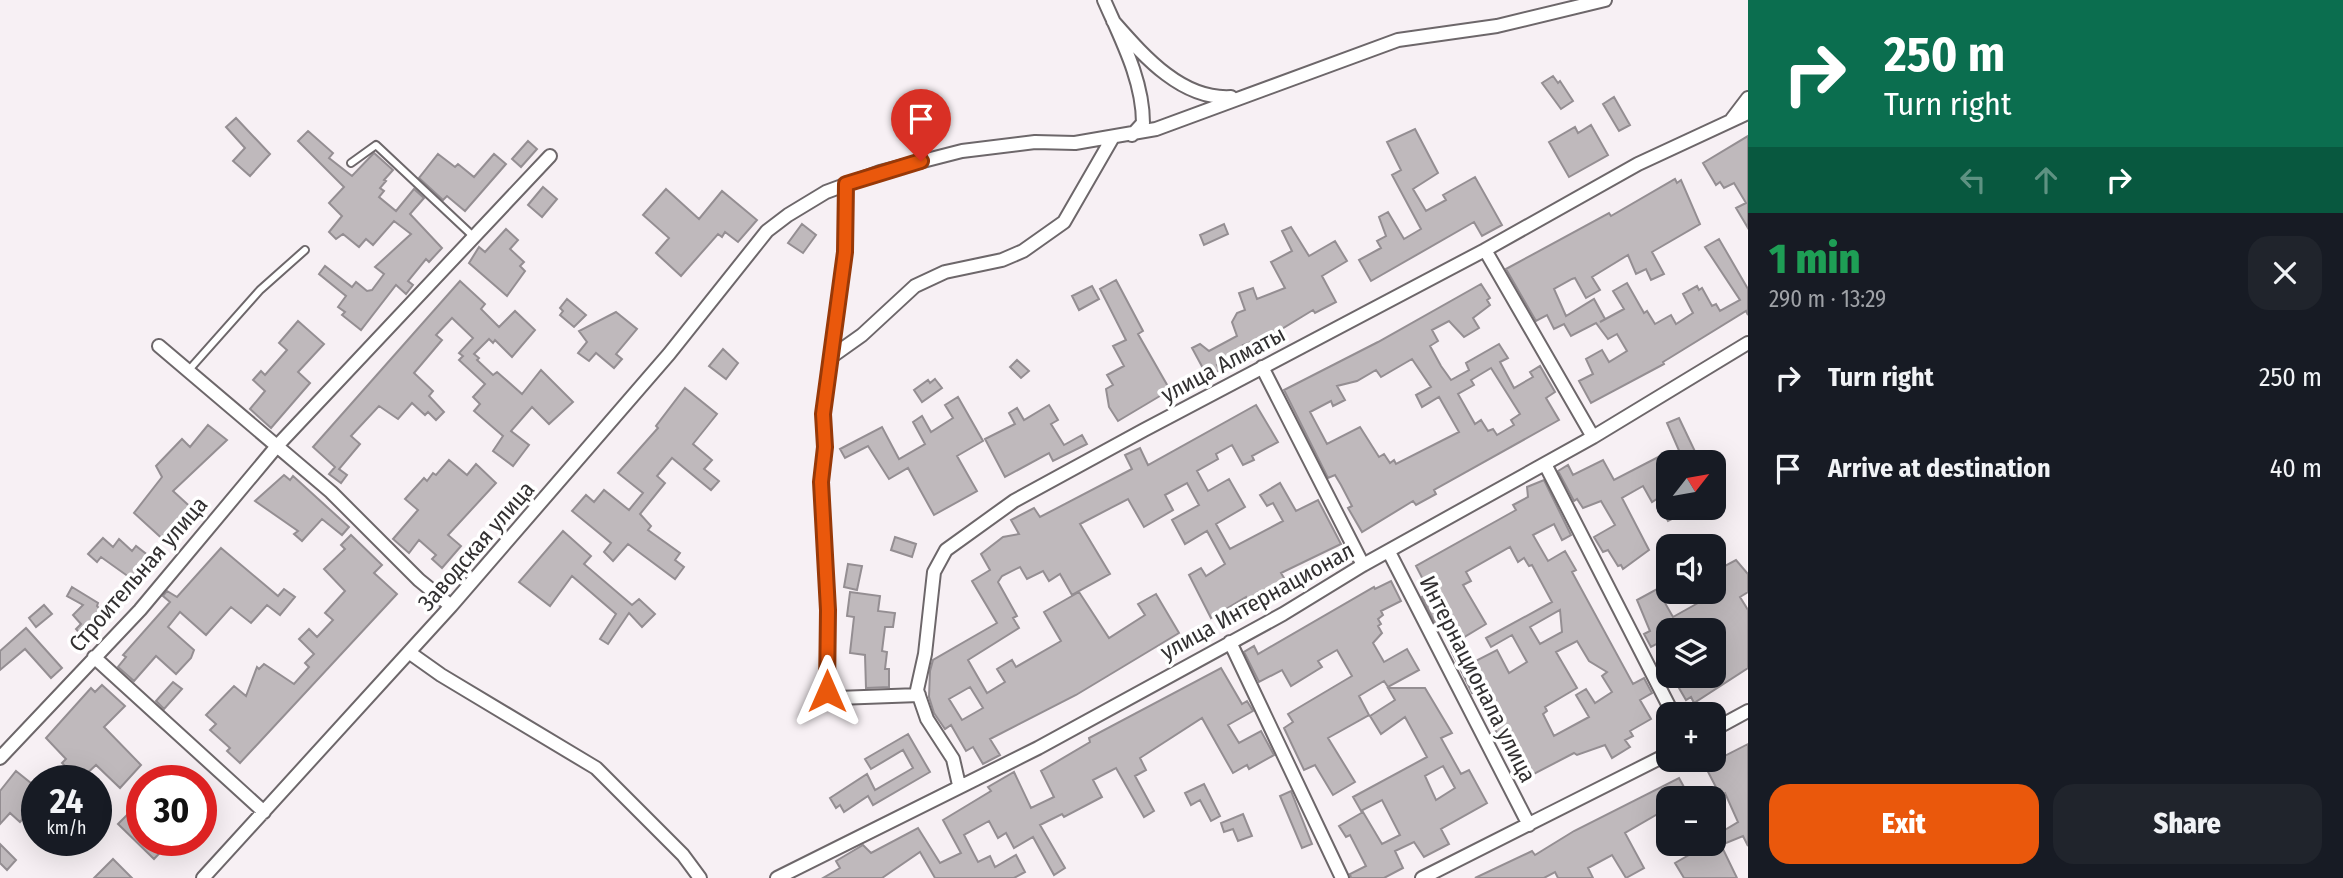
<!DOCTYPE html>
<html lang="en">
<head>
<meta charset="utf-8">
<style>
  :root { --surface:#171b24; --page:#20242c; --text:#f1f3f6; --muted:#9ea1a6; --accent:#ea580c }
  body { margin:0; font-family:"Fira Sans Condensed",sans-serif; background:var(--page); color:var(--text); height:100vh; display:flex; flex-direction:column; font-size:26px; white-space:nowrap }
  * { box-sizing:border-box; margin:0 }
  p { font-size:23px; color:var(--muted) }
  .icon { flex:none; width:38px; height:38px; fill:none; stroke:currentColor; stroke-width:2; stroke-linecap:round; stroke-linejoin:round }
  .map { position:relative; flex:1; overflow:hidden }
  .sheet { display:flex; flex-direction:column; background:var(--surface); width:595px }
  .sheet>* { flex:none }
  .top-card { background:#0b6e4f; color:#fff; overflow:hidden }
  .needle { width:46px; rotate:59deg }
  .buttons { position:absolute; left:1656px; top:450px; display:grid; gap:14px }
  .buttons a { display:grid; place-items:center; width:70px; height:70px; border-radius:14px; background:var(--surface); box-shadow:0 7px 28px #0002; font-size:35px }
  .speed { position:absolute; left:21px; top:765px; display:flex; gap:14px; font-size:35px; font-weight:700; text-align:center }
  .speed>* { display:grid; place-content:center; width:91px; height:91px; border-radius:50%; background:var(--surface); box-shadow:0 7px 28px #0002; line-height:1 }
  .speed small { font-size:18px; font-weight:400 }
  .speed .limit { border:10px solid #d22; background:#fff; color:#111 }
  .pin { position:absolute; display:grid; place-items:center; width:60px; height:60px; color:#fff; margin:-72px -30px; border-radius:50% 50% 50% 0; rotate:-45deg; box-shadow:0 0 7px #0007 }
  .pin .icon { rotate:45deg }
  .me { position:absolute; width:77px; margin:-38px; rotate:0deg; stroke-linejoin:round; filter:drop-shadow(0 0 5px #0008) }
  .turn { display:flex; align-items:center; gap:24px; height:147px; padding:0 21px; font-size:32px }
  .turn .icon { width:91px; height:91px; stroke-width:2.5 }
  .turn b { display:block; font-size:49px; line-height:60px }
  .lanes { display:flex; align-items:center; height:66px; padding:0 21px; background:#0003; justify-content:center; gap:35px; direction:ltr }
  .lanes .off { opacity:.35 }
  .round { display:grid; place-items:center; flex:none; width:74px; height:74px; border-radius:21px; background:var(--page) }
  .headline { display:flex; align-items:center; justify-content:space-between; height:119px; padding:0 21px }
  h1 { font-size:42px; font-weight:800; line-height:52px; color:#1e9e55 }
  .cta { display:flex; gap:14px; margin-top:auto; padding:14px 21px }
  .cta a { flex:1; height:80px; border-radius:21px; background:var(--accent); color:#fff; font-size:28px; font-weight:800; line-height:80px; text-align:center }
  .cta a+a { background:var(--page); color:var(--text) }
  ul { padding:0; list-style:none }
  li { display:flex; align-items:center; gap:21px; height:91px; padding:0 21px }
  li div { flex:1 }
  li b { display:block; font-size:26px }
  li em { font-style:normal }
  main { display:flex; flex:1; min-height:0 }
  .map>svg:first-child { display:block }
  .building { fill:#bfb9bc; stroke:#948e92; stroke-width:2; fill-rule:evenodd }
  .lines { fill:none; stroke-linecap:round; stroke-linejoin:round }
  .lane-casing { stroke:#6d676a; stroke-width:10 }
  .street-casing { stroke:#6d676a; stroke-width:16 }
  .lane { stroke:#fff; stroke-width:6 }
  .street { stroke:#fff; stroke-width:12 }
  .route-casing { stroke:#983908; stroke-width:18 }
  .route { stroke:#ea580c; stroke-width:12 }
  .labels { text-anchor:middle; stroke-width:7; stroke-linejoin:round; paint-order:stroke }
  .street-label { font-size:23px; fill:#323031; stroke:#fff }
</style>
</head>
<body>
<main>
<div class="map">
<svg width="1748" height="878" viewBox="0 0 1748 878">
  <rect width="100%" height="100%" fill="#f7f0f4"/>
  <path class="building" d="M1553 76 1558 83 1560 81 1573 101 1561 109 1542 83Z
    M1614 97 1630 125 1619 131 1603 104Z
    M236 118 270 154 250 176 233 161 245 148 226 127Z
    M1591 125 1608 155 1569 177 1549 142 1575 127 1578 133Z
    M1415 129 1438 173 1413 189 1426 211 1446 200 1443 195 1475 177 1502 225 1482 236 1474 222 1371 281 1359 260 1381 248 1377 241 1386 236 1379 217 1388 212 1404 239 1421 229 1392 175 1401 170 1387 142Z
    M308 131 333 153 329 158 352 176 374 153 393 170 384 180 386 181 380 188 384 191 379 197 396 211 414 189 424 198 410 214 442 248 429 262 426 259 408 281 413 285 406 294 396 285 361 330 342 315 345 312 338 307 346 296 319 274 325 266 352 287 356 282 367 291 372 290 384 274 375 267 411 234 394 221 373 245 366 239 359 247 343 234 336 239 329 232 342 216 329 203 344 187 298 141Z
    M1748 136V228L1736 208 1746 203 1734 183 1724 188 1720 182 1716 185 1703 163Z
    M528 141 537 149 521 167 512 159Z
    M438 154 455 167 458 164 474 177 494 154 506 164 465 211 447 196 443 200 419 178Z
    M1675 179 1677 183 1681 180 1700 224 1652 252 1664 274 1651 280 1646 269 1636 274 1628 255 1592 277 1600 290 1586 298 1575 278 1572 279 1554 289 1566 316 1594 299 1605 319 1600 322 1624 309 1613 291 1627 283 1644 313 1647 311 1655 324 1671 315 1676 324 1693 313 1683 294 1697 286 1699 290 1702 288 1712 306 1716 304 1720 311 1740 300 1705 247 1719 239 1748 289V315L1746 311 1663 362 1664 364 1591 403 1579 381 1593 374 1586 359 1602 350 1609 362 1627 351 1617 334 1608 339 1596 323 1571 336 1564 324 1554 329 1547 315 1536 321 1506 269 1609 213 1611 216Z
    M543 187 557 199 542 217 528 205Z
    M666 189 699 219 722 191 757 220 738 242 725 232 722 237 718 234 681 276 656 253 669 238 643 215Z
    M802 224 816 235 803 253 788 243Z
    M1224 224 1228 234 1204 245 1200 235Z
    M1291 227 1309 256 1335 241 1347 261 1322 276 1336 302 1315 313 1313 310 1275 333 1243 345 1246 350 1217 365 1220 370 1211 375 1208 370 1205 372 1192 348 1200 344 1209 351 1237 336 1232 322 1237 313 1245 310 1239 293 1253 288 1257 299 1285 288 1271 262 1292 251 1282 231Z
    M506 229 518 240 510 249 524 262 520 266 525 271 507 296 469 263 479 247 485 252Z
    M1116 280 1143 331 1138 334 1170 390 1118 421 1109 407 1106 389 1113 385 1107 375 1124 366 1113 346 1126 340 1100 289Z
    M460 281 485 304 481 309 499 327 515 311 535 330 512 357 495 340 493 343 489 339 474 354 479 358 477 360 493 375 497 372 522 394 541 370 573 402 549 424 532 407 511 431 529 445 513 466 493 451 503 436 474 411 480 404 473 397 485 384 459 360 463 356 459 353 473 338 452 318 436 335 442 340 414 373 433 391 429 396 444 412 436 420 428 412 425 415 412 403 398 419 379 406 351 436 360 444 339 469 347 475 341 483 329 474 335 467 313 447Z
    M1481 284 1490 298 1487 300 1490 305 1473 318 1479 328 1464 337 1449 321 1432 330 1438 341 1430 346 1441 366 1451 380 1469 370 1466 363 1499 344 1508 358 1500 362 1514 388 1533 377 1530 372 1540 366 1555 392 1546 398 1559 420 1434 490 1436 494 1416 505 1413 501 1362 532 1348 508 1352 506 1341 485 1335 475 1328 478 1284 390 1378 342ZM1412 359 1431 387 1416 395 1422 407 1439 397 1459 432 1396 464 1394 460 1390 463 1384 454 1379 457 1360 427 1327 444 1310 412 1331 401 1333 406 1345 400 1337 386 1357 381 1376 370 1381 377ZM1491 368 1520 414 1511 420 1514 425 1497 435 1493 429 1488 431 1481 420 1475 424 1458 394 1474 385 1471 380Z
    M1092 286 1099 299 1079 310 1072 296Z
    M567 299 586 315 574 327 560 315 563 311 560 308Z
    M616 312 637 329 616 354 622 359 614 368 596 353 589 361 578 353 587 342 579 331Z
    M298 321 324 344 298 372 310 383 271 428 250 409 265 391 253 380 261 371 265 375 287 350 279 343Z
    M723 349 738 363 726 379 709 366Z
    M1017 360 1029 371 1021 378 1010 367Z
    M935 379 942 388 922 402 914 390 928 380 930 383Z
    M685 388 717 414 693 444 712 460 704 469 719 481 711 490 672 458 657 476 665 483 640 514 651 526 648 530 680 553 675 560 684 567 675 579 628 544 613 561 604 552 611 543 572 511 586 495 594 502 604 490 629 510 643 493 618 473 658 428 656 426Z
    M958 397 983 441 957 456 977 491 934 515 908 468 889 479 868 446 845 458 840 449 882 427 899 459 925 444 913 422 922 416 931 432 953 418 945 405Z
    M1049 405 1058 420 1051 424 1064 445 1082 435 1087 444 1053 461 1049 453 1005 477 985 439 1015 424 1009 413 1017 408 1024 420Z
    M1256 405 1278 442 1252 456 1254 460 1243 465 1232 445 1216 454 1218 459 1197 471 1208 491 1229 479 1245 507 1216 524 1230 549 1283 521 1273 503 1267 506 1260 495 1280 483 1296 511 1318 500 1341 544 1281 573 1287 583 1269 593 1266 589 1247 600 1246 597 1211 618 1189 575 1201 568 1206 576 1225 564 1207 531 1185 544 1172 520 1199 505 1187 483 1165 495 1173 510 1144 527 1128 499 1080 524 1110 574 1072 595 1060 574 1049 581 1043 571 1027 579 1020 567 1002 576 998 582 1017 616 1013 618 1019 628 968 660 987 693 1005 682 997 669 1012 660 1016 667 1061 641 1044 612 1079 592 1109 638 1145 615 1138 604 1156 594 1179 633 1076 695 990 739 1000 755 983 764 973 747 966 751 951 725 945 729 934 713 929 697 930 671 933 660 997 623 972 581 990 570 981 554 1003 537 1019 534 1011 520 1034 508 1040 517 1132 469 1125 455 1140 448 1148 465ZM970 687 983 708 962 720 949 699Z
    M1679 418 1700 462H1684L1667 423Z
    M208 425 227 440 173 491 197 513 178 537 175 535 167 543 134 513 162 477 156 466 182 439 190 447Z
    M1668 452V508H1694L1668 521 1657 499 1652 502 1643 486 1622 498 1649 550 1623 569 1621 565 1618 566 1608 550 1603 552 1594 537 1615 525 1601 501 1583 508 1577 499 1574 501 1558 471 1568 465 1573 475 1603 460 1614 480Z
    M449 460 467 475 476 464 496 483 448 535 461 546 442 568 432 559 436 555 419 540 409 553 393 539 418 510 405 499 424 478 427 481 433 473 436 475Z
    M284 475 290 480 293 476 349 527 342 535 322 519 302 541 294 534 298 531 255 501Z
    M1544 480 1571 535 1562 540 1554 524 1533 535 1548 561 1565 551 1576 570 1572 572 1633 684 1644 678 1652 693 1640 700 1651 719 1630 731 1633 736 1625 740 1630 747 1612 758 1605 745 1577 755 1574 753 1530 776 1513 749 1510 751 1504 741 1502 743 1494 727 1500 724 1479 689 1472 693 1451 650 1461 644 1472 663 1497 650 1509 673 1527 662 1512 635 1491 647 1486 638 1552 602 1532 565 1529 566 1524 558 1518 562 1510 547 1466 572 1471 581 1463 585 1486 624 1456 642 1446 624 1436 625 1422 597 1430 593 1416 566 1516 510 1513 505 1528 497 1527 487ZM1560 610 1562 632 1540 644 1530 627ZM1577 641 1589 661 1607 672 1602 676 1612 692 1595 703 1586 689 1576 695 1589 717 1554 736 1543 714 1547 711 1545 707 1577 688 1556 652Z
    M563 531 591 556 584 564 632 605 639 599 655 614 642 627 629 613 608 644 600 639 616 614 572 576 550 606 519 582Z
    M351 535 382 565 374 573 397 594 240 763 227 751 230 748 210 730 216 724 206 715 234 686 246 696 257 667 259 669 264 664 294 684 309 667 305 663 314 654 299 639 309 629 317 637 333 620 325 613 345 591 324 569 345 549 341 545Z
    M895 537 916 544 912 557 891 550Z
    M103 538 113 547 119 539 132 551 136 546 154 560 136 582 101 557 97 562 88 554Z
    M221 548 278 596 284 589 295 597 280 615 267 605 251 623 231 607 206 635 180 612 168 627 194 650 191 658 176 674 156 656 134 681 118 667 126 657 123 655 170 602 163 596 167 591 177 597Z
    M1721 560 1725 566 1736 560 1748 574V592L1740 597 1748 610V668L1694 703 1691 697 1686 700 1672 676H1713V620L1696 630H1668V638L1651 647 1644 634 1650 631 1637 600 1657 589 1673 617 1698 603 1691 592H1713V564Z
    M848 564 862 566 857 590 844 587Z
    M1391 581 1401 601 1381 611 1383 615 1378 619 1381 624 1378 626 1382 633 1373 643 1384 662 1407 649 1419 670 1388 687 1384 681 1359 696 1369 715 1328 738 1355 782 1333 795 1315 765 1304 770 1284 728 1293 722 1288 714 1352 676 1337 650 1318 661 1322 667 1291 686 1282 670 1259 682 1244 652 1254 646 1258 654 1374 587 1375 589Z
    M72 587 98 603 97 606 109 619 86 640 76 629 81 624 73 615 83 605 67 596Z
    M850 592 880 596 878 611 895 613 893 627H885L882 651 887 652 885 669H889V687L866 688 865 655 850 653 854 617 847 616Z
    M44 605 52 614 36 627 29 618Z
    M26 628 62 668 51 678 25 649 0 670V651Z
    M1221 668 1242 704 1247 701 1253 711 1228 725 1239 743 1261 731 1274 755 1249 769 1247 765 1233 773 1202 718 1140 758 1146 770 1135 776 1154 811 1144 817 1116 768 1093 780 1102 797 1064 817 1062 814 1040 825 1065 868 1054 875 1033 837 1014 848 1006 833 998 838 989 821 964 835 978 862 990 856 995 867 1016 855 1025 872 1014 878H935L920 852 882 878H823L840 868 836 861 863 845 871 853 918 828 940 863 961 853 943 820 991 791 988 787 1014 772 1031 808 1054 797 1041 771 1090 742 1089 738Z
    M173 682 182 689 164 709 156 701Z
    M102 685 125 706 104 727 141 765 120 788 96 765 80 780 62 763 66 759 46 738 91 688 95 692Z
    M1388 688H1425L1452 733 1441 738 1461 774 1469 770 1487 803 1441 829 1449 844 1424 857 1414 842 1395 851 1403 868 1384 878H1351L1350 874 1366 866 1350 835 1346 837 1339 826 1363 812 1382 844 1400 835 1382 800 1361 811 1353 797 1427 757 1405 717 1381 734 1370 716 1395 700ZM1443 766 1455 788 1436 800 1425 776Z
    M908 734 930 772 873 805 868 796 844 812 840 805 836 808 830 798 867 774 875 790 913 768 903 750 871 769 865 759Z
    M1748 744V846L1743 836 1721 845 1737 878H1684L1675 863 1701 848 1699 844H1713V837L1738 822 1725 793 1720 795 1705 766Z
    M16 771 37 788 23 805 30 811 20 822 10 813 0 824V791Z
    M1679 778 1690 798H1668V808L1625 833 1644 868 1626 878 1612 855 1588 868 1593 878H1558L1555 872 1544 878H1475L1532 851 1535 855 1574 831Z
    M1204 784 1220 816 1211 821 1200 800 1191 805 1185 793Z
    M1291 791 1312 844 1302 848 1280 796Z
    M142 800V840H172L154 859 118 824Z
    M1243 814 1252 836 1238 841 1233 829 1224 832 1221 823Z
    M0 844 16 860 7 870 0 863Z
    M113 859 132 878H94Z"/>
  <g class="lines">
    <g class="lane-casing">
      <path id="lane" d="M351 163 376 145 474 237
        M188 371 260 290 305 250"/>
    </g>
    <g class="street-casing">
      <path id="street" d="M1104 0C1121 39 1143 80 1143 123L1132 135
        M1113 21C1143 55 1181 100 1231 97
        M1732 119 1748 98
        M846 184 845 252 823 414 825 447 821 482 828 609 827 691 837 698 919 695
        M1485 250 1593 437
        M159 346 331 492 419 580 451 606
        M831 357 862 335 915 286 945 272 1002 260 1023 251 1064 222 1113 137
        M1262 367 1363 565
        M1545 464 1673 714
        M1389 552 1529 825
        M1230 642 1342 878
        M410 653 441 675 596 768 683 855 700 878
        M94 657 264 812
        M1713 730 1748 711
        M0 758 140 610 277 446 550 156
        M959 785 953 759 927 719 917 690 925 654 934 572 946 550 1014 501 1144 430 1485 250 1638 164 1748 113
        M203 878 451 606 669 354 767 231 788 215 826 192 880 172 962 151 1035 142 1075 143 1156 129 1398 40 1497 26 1605 0
        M777 878 1038 748 1283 614 1363 565 1593 437 1748 343
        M1422 878 1668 754"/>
    </g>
    <use href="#lane" class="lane"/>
    <use href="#street" class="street"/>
  </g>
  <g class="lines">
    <g class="route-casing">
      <path id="route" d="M827 691 828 610 821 482 825 447 823 414 845 252 846 184 921 161"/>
    </g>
    <use href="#route" class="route"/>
  </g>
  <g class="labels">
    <g class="street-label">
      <text transform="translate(1223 364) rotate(-28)" y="8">улица Алматы</text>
      <text transform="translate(476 546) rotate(-49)" y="8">Заводская улица</text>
      <text transform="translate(138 574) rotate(-49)" y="8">Строительная улица</text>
      <text transform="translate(1257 601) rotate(-29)" y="8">улица Интернационал</text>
      <text transform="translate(1478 679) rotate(63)" y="8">Интернационала улица</text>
    </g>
  </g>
</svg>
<div class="buttons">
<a><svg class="needle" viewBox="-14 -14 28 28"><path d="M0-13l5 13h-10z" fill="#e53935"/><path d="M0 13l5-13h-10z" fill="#9ea1a6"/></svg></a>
<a><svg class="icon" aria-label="sound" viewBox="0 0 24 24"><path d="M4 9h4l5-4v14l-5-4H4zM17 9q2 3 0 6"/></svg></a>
<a><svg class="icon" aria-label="layers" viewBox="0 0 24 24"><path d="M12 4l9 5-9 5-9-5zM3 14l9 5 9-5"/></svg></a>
<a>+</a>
<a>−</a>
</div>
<div class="speed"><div>24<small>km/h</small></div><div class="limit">30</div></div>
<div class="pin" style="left:921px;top:161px;background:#d93025"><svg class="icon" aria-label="arrive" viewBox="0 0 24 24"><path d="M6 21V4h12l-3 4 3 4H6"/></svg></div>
<svg class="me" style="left:827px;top:691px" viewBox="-20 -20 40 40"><path d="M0-17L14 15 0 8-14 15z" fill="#ea580c" stroke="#fff" stroke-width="4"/></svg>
</div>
<section class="sheet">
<div class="top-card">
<div class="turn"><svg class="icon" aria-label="right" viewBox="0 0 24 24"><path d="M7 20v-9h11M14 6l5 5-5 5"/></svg><div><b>250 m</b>Turn right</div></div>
<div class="lanes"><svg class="icon off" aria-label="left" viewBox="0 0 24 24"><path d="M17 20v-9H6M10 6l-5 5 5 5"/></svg><svg class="icon off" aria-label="ahead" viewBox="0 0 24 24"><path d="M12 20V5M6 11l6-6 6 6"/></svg><svg class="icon" aria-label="right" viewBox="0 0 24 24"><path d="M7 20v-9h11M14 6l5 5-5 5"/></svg></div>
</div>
<div class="headline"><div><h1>1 min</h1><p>290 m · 13:29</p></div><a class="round"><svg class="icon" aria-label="close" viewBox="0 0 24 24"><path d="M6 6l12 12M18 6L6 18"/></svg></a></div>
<ul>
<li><svg class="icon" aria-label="right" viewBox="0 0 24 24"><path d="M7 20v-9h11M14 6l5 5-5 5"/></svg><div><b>Turn right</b></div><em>250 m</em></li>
<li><svg class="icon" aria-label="arrive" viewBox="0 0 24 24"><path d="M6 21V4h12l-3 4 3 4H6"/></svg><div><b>Arrive at destination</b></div><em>40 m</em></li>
</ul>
<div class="cta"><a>Exit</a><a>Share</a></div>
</section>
</main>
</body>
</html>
